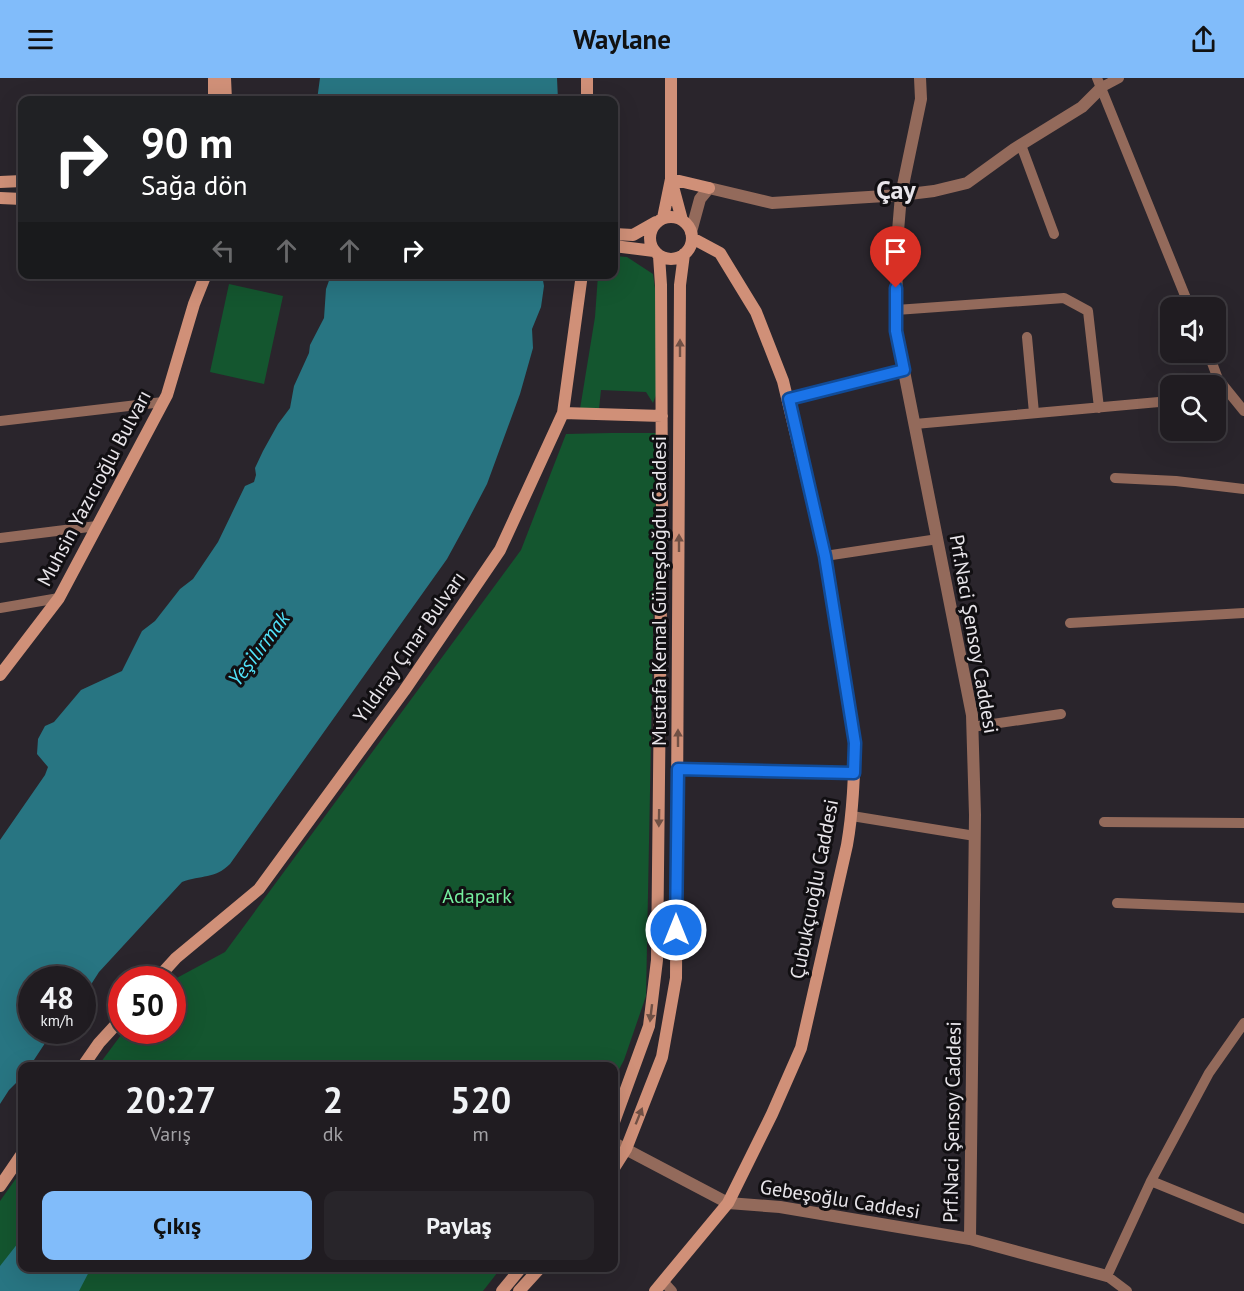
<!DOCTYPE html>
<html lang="tr">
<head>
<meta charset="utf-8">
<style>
  :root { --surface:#201c21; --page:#28252a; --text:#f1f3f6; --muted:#a2a1a5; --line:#3d3a3f; --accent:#81bcfa }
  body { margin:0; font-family:"PT Sans",sans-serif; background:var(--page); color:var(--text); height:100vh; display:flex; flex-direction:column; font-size:22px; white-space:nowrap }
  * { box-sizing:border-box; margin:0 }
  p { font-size:20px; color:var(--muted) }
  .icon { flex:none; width:33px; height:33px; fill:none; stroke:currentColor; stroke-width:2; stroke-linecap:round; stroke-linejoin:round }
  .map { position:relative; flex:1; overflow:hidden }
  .side { position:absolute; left:18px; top:984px; width:600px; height:210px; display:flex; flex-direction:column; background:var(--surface); border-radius:12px; box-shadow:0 6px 24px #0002,0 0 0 2px var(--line) }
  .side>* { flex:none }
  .banner { position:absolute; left:18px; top:18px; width:600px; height:183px; border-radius:12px; box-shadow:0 6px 24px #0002,0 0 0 2px var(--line); background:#202124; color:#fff; overflow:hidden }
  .fabs { position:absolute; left:1160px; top:219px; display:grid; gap:12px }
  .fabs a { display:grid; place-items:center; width:66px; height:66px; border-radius:12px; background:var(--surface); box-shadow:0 6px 24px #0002,0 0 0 2px var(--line); font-size:30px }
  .speed { position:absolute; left:18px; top:888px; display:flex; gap:12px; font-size:30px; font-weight:700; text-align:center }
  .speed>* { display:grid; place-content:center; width:78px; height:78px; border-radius:50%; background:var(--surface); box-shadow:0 6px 24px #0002,0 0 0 2px var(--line); line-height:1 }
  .speed small { font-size:15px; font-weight:400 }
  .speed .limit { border:9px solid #d22; background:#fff; color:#111 }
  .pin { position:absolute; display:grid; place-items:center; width:51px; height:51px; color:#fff; margin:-62px -26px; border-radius:50% 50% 50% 0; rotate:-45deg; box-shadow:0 0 6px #0007 }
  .pin .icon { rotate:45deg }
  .me { position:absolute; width:66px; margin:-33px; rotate:0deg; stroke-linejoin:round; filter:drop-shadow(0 0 4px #0008) }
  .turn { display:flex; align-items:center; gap:21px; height:126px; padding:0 24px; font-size:27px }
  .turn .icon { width:78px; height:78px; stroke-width:2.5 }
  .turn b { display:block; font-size:42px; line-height:51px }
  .lanes { display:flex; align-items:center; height:57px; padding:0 24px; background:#0003; justify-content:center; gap:30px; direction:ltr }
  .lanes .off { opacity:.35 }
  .eta { display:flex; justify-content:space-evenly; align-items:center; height:102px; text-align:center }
  .eta b { font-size:36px; font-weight:600; line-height:42px }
  .cta { display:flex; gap:12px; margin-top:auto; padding:12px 24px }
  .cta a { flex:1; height:69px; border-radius:12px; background:var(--accent); color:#111; font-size:24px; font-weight:600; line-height:69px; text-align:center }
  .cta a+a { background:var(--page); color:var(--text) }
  header { display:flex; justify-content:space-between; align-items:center; height:78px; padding:0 24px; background:var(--accent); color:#111; font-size:27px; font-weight:600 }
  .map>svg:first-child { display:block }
  .green { fill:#14562f }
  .water { fill:#287582 }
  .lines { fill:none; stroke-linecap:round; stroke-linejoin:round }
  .minor { stroke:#936a5b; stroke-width:10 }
  .tertiary { stroke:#936a5b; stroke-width:12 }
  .secondary { stroke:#d09078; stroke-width:12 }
  .oneway { fill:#705045 }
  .route-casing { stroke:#114b97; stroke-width:15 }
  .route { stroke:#1a73e8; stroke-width:10 }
  .labels { text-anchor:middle; stroke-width:6; stroke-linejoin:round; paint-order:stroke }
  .street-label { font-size:20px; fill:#e8e5ea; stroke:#110f12 }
  .park-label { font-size:20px; fill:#76ef9f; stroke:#110f12 }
  .water-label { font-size:21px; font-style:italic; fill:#51e2f9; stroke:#110f12 }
  .district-label { font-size:26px; font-weight:bold; fill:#e8e5ea; stroke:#110f12 }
</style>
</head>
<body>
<header><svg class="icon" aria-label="menu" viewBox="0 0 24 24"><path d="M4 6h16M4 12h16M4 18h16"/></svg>Waylane<svg class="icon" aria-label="share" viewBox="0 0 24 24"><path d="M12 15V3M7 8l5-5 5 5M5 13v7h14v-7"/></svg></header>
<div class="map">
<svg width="1244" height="1213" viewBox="0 0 1244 1213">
  <rect width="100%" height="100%" fill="#2a252c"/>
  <path class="green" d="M614 178 627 179 653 196 657 224 658 312 653 325 646 314 601 312 599 331H580L595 239 598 197 614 196Z
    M229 206 283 218 264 306 210 294Z
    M611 355H657L646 918 624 982 614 1001V988H98L124 953 172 952 173 902 225 874 521 472 566 356Z
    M22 1092V1190H501L483 1213H0V1123Z"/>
  <path class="water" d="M320 0H557L558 22H317Z
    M331 197H542L544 208 541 229 532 251 533 270 520 316 487 406 465 448 447 481 230 786C215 801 201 797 182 804L99 894 83 919 82 902H32V952L53 953 30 988H22V999L9 1012 0 1026V762L45 697 48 689 37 676 38 661 45 648 54 644 81 612 122 593 142 553 155 543 180 511 193 501 218 464 245 408 254 404 256 397 255 390 263 373 278 346 290 330 294 308 309 275 310 267 324 240 326 211Z
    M22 1160V1190H91L79 1213H0V1188Z"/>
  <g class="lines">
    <path class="minor" d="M1097 0 1190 230
      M1102 9 1119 0
      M1021 67 1054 156
      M896 232 1064 220 1088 233 1099 330
      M1027 259 1034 335
      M1208 274 1218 301 1244 333
      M1215 318 1230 316
      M789 321 904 292
      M0 343 163 324
      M915 346 1170 323
      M1115 400 1176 403 1244 411
      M0 460 97 448
      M825 478 938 461
      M0 530 59 520
      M1070 545 1244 535
      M972 649 1061 636
      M678 691 854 695
      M852 738 975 758
      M1104 744 1244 745
      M1117 825 1244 830
      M1151 1103 1244 1141
      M663 1203 672 1213
      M1127 1213 1107 1198 1151 1103 1209 995 1244 945"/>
    <path class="tertiary" d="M920 0 921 21 901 117 897 165 896 253 972 637 975 737 970 1161
      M691 154 700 121 709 110 772 125 901 117 934 113 967 105 1014 71 1082 29 1102 9
      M614 1065 728 1125 780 1129 970 1161 1107 1198"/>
    <path class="secondary" d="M225 0 226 22
      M671 0V101L682 142
      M214 22V0
      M587 22V0
      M0 104 22 103
      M0 120 22 121
      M650 160a21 21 0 1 1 42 0a21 21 0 1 1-42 0Z
      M663 140 671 101 709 110
      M614 156 633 157 656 144
      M614 168 654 173
      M563 335 662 338
      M0 597 59 520 167 317 194 226 206 196
      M156 902 176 880 259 811 404 613 500 472 563 335 582 196
      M83 988 99 965 122 940
      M614 1044 649 948 657 882 662 429 661 207 659 178
      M614 1090 626 1071 662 979 676 900 680 207 684 176
      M0 1108 22 1076
      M502 1213 521 1190
      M519 1213 540 1190
      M655 1213 728 1125 772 1036 801 970 847 767C853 733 854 699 855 665L825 478 783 303 756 234 720 175 692 160"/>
  </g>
  <defs><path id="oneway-solid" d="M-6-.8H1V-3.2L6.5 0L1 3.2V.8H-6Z" transform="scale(1.5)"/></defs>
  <g class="oneway">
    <use href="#oneway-solid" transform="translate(680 270) rotate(-90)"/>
    <use href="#oneway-solid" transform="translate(679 465) rotate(-90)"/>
    <use href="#oneway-solid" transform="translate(678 660) rotate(-90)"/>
    <use href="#oneway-solid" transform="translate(659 740) rotate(91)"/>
    <use href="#oneway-solid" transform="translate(651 935) rotate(97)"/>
    <use href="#oneway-solid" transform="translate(639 1038) rotate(-68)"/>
  </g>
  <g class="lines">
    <g class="route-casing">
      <path id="route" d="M676 852 678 691 854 695 855 665 825 478 789 321 904 292 896 253V210"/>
    </g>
    <use href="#route" class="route"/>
  </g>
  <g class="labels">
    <g class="street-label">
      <text transform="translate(94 410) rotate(-62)" y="7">Muhsin Yazıcıoğlu Bulvarı</text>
      <text transform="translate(659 513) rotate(-90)" y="7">Mustafa Kemal Güneşdoğdu Caddesi</text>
      <text transform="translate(974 556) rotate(80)" y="7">Prf.Naci Şensoy Caddesi</text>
      <text transform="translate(409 569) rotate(-55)" y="7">Yıldıray Çınar Bulvarı</text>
      <text transform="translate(814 811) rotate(-79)" y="7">Çubukçuoğlu Caddesi</text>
      <text transform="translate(952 1044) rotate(-89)" y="7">Prf.Naci Şensoy Caddesi</text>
      <text transform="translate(840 1121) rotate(9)" y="7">Gebeşoğlu Caddesi</text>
    </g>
    <g class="park-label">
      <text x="477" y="825">Adapark</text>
    </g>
    <g class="water-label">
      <text transform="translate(259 571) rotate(-53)" y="7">Yeşilırmak</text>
    </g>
    <g class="district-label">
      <text x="896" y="121">Çay</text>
    </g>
  </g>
</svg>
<div class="fabs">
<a><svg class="icon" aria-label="sound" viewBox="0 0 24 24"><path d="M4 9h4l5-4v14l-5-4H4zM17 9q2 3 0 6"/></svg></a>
<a><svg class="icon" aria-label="search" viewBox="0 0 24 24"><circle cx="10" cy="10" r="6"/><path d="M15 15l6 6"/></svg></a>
</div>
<div class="speed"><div>48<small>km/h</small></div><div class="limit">50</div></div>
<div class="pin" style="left:896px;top:210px;background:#d93025"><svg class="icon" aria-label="arrive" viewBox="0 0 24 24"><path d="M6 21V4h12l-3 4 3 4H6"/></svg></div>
<svg class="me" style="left:676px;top:852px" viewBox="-20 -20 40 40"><circle r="17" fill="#1a73e8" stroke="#fff" stroke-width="3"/><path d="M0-11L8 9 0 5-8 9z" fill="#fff"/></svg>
<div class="banner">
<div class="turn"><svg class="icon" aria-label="right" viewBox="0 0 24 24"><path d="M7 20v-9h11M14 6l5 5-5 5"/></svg><div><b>90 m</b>Sağa dön</div></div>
<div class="lanes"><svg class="icon off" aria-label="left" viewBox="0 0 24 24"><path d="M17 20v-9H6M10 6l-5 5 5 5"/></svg><svg class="icon off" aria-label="ahead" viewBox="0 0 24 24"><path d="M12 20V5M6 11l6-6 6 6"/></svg><svg class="icon off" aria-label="ahead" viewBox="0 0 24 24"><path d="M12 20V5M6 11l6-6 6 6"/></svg><svg class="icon" aria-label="right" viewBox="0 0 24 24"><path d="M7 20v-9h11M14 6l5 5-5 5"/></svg></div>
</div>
<section class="side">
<div class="eta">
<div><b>20:27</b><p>Varış</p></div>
<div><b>2</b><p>dk</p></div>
<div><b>520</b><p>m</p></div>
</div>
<div class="cta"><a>Çıkış</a><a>Paylaş</a></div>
</section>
</div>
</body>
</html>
